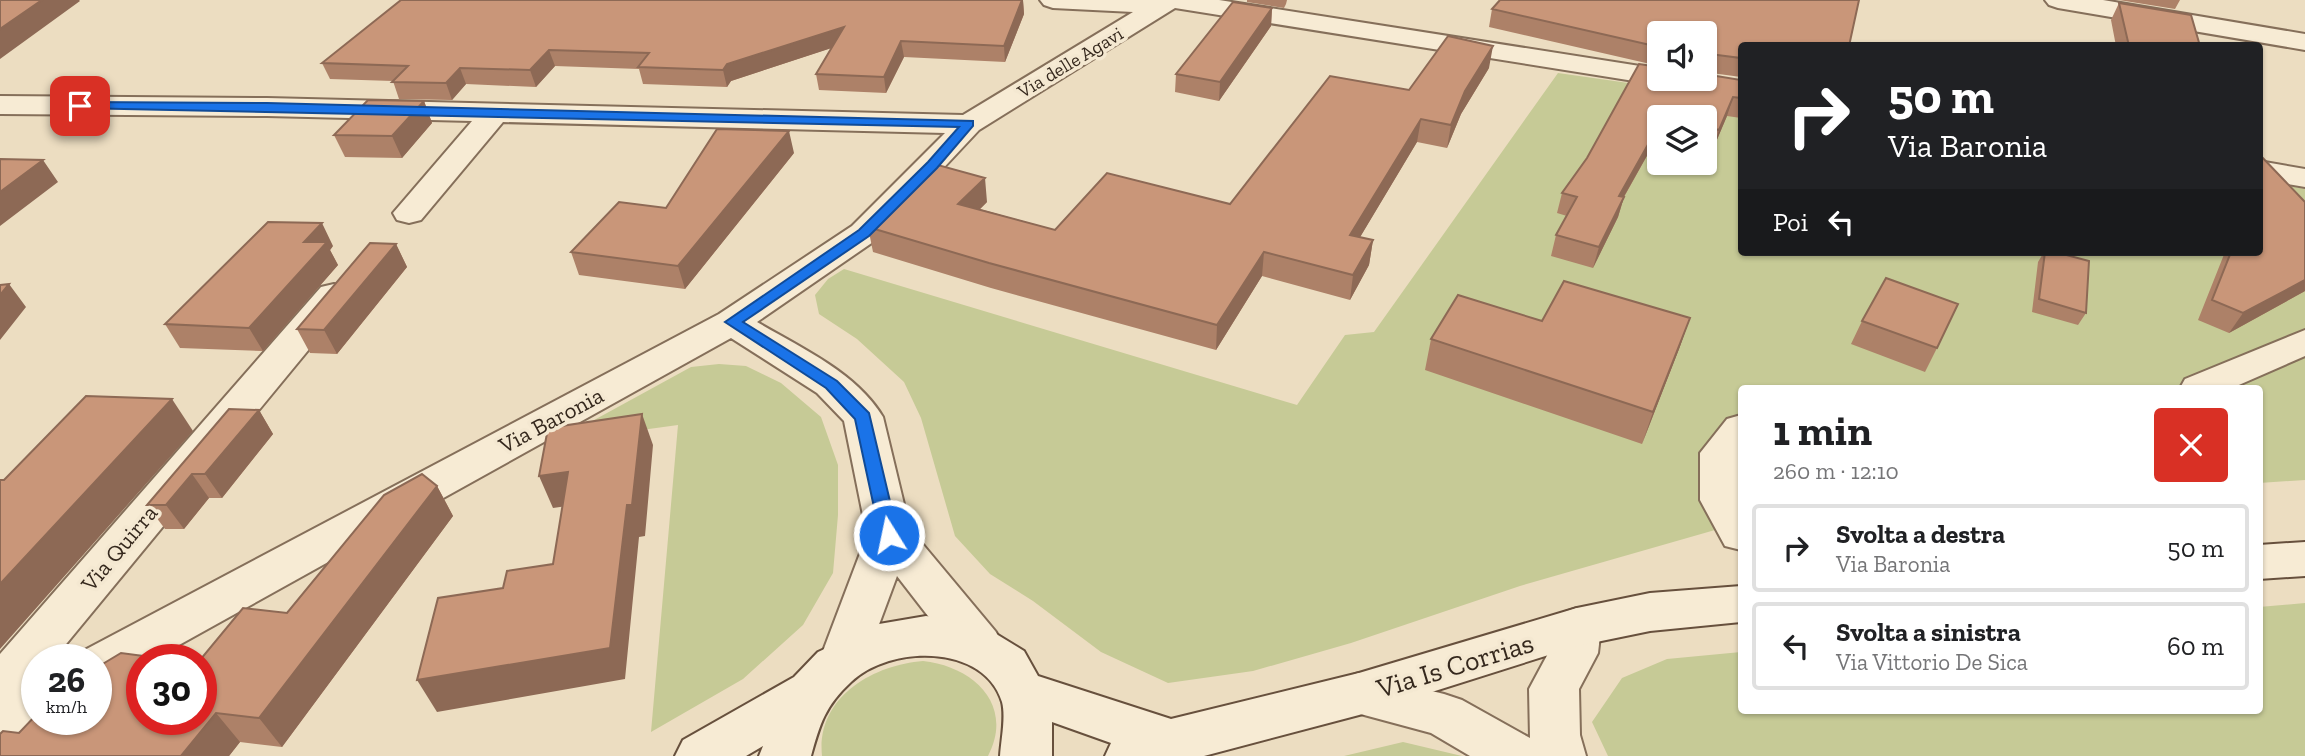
<!DOCTYPE html>
<html lang="it">
<head>
<meta charset="utf-8">
<style>
  :root { --surface:#fff; --page:#f6f6f6; --text:#202124; --muted:#757577; --line:#e0e0e0 }
  body { margin:0; font-family:"Zilla Slab",serif; background:var(--page); color:var(--text); height:100vh; display:flex; flex-direction:column; font-size:26px; white-space:nowrap }
  * { box-sizing:border-box; margin:0 }
  p { font-size:23px; color:var(--muted) }
  .icon { flex:none; width:38px; height:38px; fill:none; stroke:currentColor; stroke-width:2; stroke-linecap:round; stroke-linejoin:round }
  .map { position:relative; flex:1; overflow:hidden }
  .side { position:absolute; left:1738px; top:385px; width:525px; height:329px; display:flex; flex-direction:column; background:var(--surface); border-radius:7px; box-shadow:0 2px 5px #0004 }
  .side>* { flex:none }
  .hud { position:absolute; left:1738px; top:42px; width:525px; height:214px; border-radius:7px; box-shadow:0 2px 5px #0004; background:#202124; color:#fff; overflow:hidden }
  .fabs { position:absolute; left:1647px; top:21px; display:grid; gap:14px }
  .fabs a { display:grid; place-items:center; width:70px; height:70px; border-radius:7px; background:var(--surface); box-shadow:0 2px 5px #0004; font-size:35px }
  .speed { position:absolute; left:21px; top:644px; display:flex; gap:14px; font-size:35px; font-weight:700; text-align:center }
  .speed>* { display:grid; place-content:center; width:91px; height:91px; border-radius:50%; background:var(--surface); box-shadow:0 2px 5px #0004; line-height:1 }
  .speed small { font-size:18px; font-weight:400 }
  .speed .limit { border:10px solid #d22; background:#fff; color:#111 }
  .pin { position:absolute; display:grid; place-items:center; width:60px; height:60px; color:#fff; margin:-30px; border-radius:14px; box-shadow:0 4px 10px #0006 }
  .me { position:absolute; width:77px; margin:-38px; rotate:350deg; stroke-linejoin:round; filter:drop-shadow(0 0 5px #0008) }
  .turn { display:flex; align-items:center; gap:24px; height:147px; padding:0 35px; font-size:32px }
  .turn .icon { width:91px; height:91px; stroke-width:2.5 }
  .turn b { display:block; font-size:49px; line-height:60px }
  .then { display:flex; align-items:center; height:66px; padding:0 35px; background:#0003; gap:14px; font-size:26px }
  .round { display:grid; place-items:center; flex:none; width:74px; height:74px; border-radius:7px; background:var(--page) }
  .headline { display:flex; align-items:center; justify-content:space-between; height:119px; padding:0 35px }
  h1 { font-size:42px; font-weight:700; line-height:52px }
  ul { padding:0; list-style:none }
  li { display:flex; align-items:center; gap:21px; height:88px; margin:0 14px 10px; padding:0 21px; border:4px solid var(--line); border-radius:7px }
  li div { flex:1 }
  li b { display:block; font-size:26px }
  li em { font-style:normal }
  .map>svg:first-child { display:block }
  .green { fill:#c6ca96; fill-rule:evenodd }
  .lines { fill:none; stroke-linecap:round; stroke-linejoin:round }
  .street-casing { stroke:#856f5a; stroke-width:4 }
  .secondary-casing { stroke:#67503d; stroke-width:4 }
  .street { fill:#f7ebd4; fill-rule:evenodd }
  .secondary { fill:#f7ebd4; fill-rule:evenodd }
  .wall { fill:#ad8168 }
  .shaded-wall { fill:#8d6955 }
  .building { fill:#c99679; stroke:#8d6955; stroke-width:2 }
  .route { fill:#1a73e8; stroke:#114b97; stroke-width:2 }
  .labels { text-anchor:middle; stroke-width:7; stroke-linejoin:round; paint-order:stroke }
  .far-street-label { font-size:19px; fill:#35281d; stroke:#f4e8d1 }
  .street-label { font-size:23px; fill:#35281d; stroke:#f4e8d1 }
  .near-street-label { font-size:28px; fill:#35281d; stroke:#f4e8d1 }
</style>
</head>
<body>
<div class="map">
<svg width="2305" height="756" viewBox="0 0 2305 756">
  <rect width="100%" height="100%" fill="#ecddc1"/>
  <path class="green" d="M1558 73 1741 99V252H2259V180L2305 189V480L2259 483V388H1741V516L1715 530 1520 586 1351 643 1253 671 1168 683 1101 652 1033 601 990 574 955 536 921 418 904 382 857 339 819 314 815 295 828 279 844 269 1297 405 1345 335 1374 332ZM1659 117H1704V163H1659Z
    M719 364 746 366 781 383 821 417 838 465V515L833 573 803 625 743 679 651 732 678 425 554 442 691 367Z
    M2305 603V756H1608L1592 722 1622 678 1667 659 1741 652V710H2259V607Z
    M923 661C972 666 1015 704 988 756H822C816 698 872 665 923 661Z
    M1403 742 1462 756H1344Z"/>
  <g class="lines">
    <g class="street-casing">
      <path id="street" d="M1040 0H1219L1659 69V79H1672L1669 83 1659 85 1175 8 979 130 876 240 757 322C801 348 856 372 883 417L910 529 996 632 1003 646 996 660 979 665 962 660 897 576 861 673 844 679 827 673 820 659 867 535 844 421 817 393 731 338 152 660H142V665L96 687V660H75L79 653 719 314 852 226 945 133 503 122 421 220 409 223 397 220 393 213 472 121 267 116 0 114V96L267 98 963 115 1133 12 1053 8 1044 5Z
        M2045 0H2103L2305 34V50L2058 8 2049 5Z
        M2259 161 2305 169V187L2259 179Z
        M334 284 347 287 352 295 347 303 53 660H37V719H45L0 741V654L321 287Z
        M2305 330V356L2232 388H2180L2185 379Z
        M1741 415V550L1725 546 1700 500V453L1727 419Z
        M1577 608 1594 614 1601 627 1598 653 1579 689 1580 735 1586 756H1470L1431 733 1342 709 1334 694 1342 679 1359 673 1444 694 1462 700 1530 738 1529 689 1551 648 1553 627 1560 614Z"/>
    </g>
    <g class="secondary-casing">
      <path id="secondary" d="M2305 542V576L2259 579V545Z
        M1741 586V622L1650 631 1577 646 1359 715 1204 756H1105L1111 743 1052 722V756H1000C1001 740 1006 717 1002 702 984 643 889 645 851 682 825 706 820 724 811 756H759L763 746 746 756H675L683 740 794 677 818 652 879 624 926 616 971 623 988 629 1024 651 1038 676 1171 719 1359 673 1577 608 1650 593Z"/>
    </g>
    <use href="#street" class="street"/>
    <use href="#secondary" class="secondary"/>
  </g>
  <path class="wall" d="M1247 0H1287L1286 4 1284 8 1247 2Z
    M2119 0H2180L2175 9Z
    M1023 1 1024 14 1005 62 904 57 886 93 819 90 816 74 831 48 731 81 727 87 643 84 639 69 555 66 536 87 466 84 452 100 399 99 393 81 330 79 322 63Z
    M2119 3 2200 46H2116L2111 20Z
    M1272 8 1271 26 1219 101 1175 92 1176 74Z
    M1492 9 1849 46H1741V77L1704 72V33H1659V66L1489 27Z
    M1659 67 1741 80V118L1727 116 1713 149 1704 147V117H1659V136H1658L1624 197 1618 217 1593 268 1551 256 1556 235 1567 216 1557 213 1562 193Z
    M1489 68 1461 114 1447 148 1417 142 1360 237 1373 240 1369 265 1350 300 1262 276 1216 350 991 288 873 252 868 227 987 202 980 209 1055 230 1230 204Z
    M424 101 432 123 402 158 345 157 334 135Z
    M794 153 685 289 579 275 571 252 666 208Z
    M396 244 407 267 337 354 310 353 297 329Z
    M333 246 330 250 338 265 263 351 180 348 165 324Z
    M2044 252H2055L2086 313 2078 325 2032 312 2038 262Z
    M2225 252H2259L2305 291 2229 333 2198 320Z
    M1690 318 1679 349 1642 444 1425 370 1431 339Z
    M1862 321 1937 348 1925 372 1851 344Z
    M259 410 273 434 222 498H209L184 529H165L147 505Z
    M437 486 453 516 282 747 240 742 229 756H0L19 733 96 719H142L287 613Z"/>
  <path class="shaded-wall" d="M42 0H79L80 1 0 59V29Z
    M1015 0H1023L1024 14 1005 62 1004 46Z
    M1272 8 1271 26 1219 101 1220 82Z
    M844 27 847 43 731 81 727 87 723 70 727 64Z
    M901 41 904 57 886 93 884 77Z
    M1493 46 1489 68 1461 114 1447 148 1451 125 1465 91Z
    M549 50 555 66 536 87 530 70Z
    M1710 54 1704 72V66L1707 58Z
    M460 68 466 84 452 100 446 83Z
    M1733 97 1727 116 1713 149 1719 130Z
    M424 101 432 123 402 158 392 136Z
    M1421 119 1417 142 1347 259 1350 235Z
    M1659 125 1658 136 1613 216 1619 196Z
    M789 131 794 153 685 289 678 266Z
    M43 160 58 182 0 226V192Z
    M985 178 987 202 961 228 958 204Z
    M1624 197 1618 217 1593 268 1599 247Z
    M322 223 333 246 330 250 338 265 263 351 249 328 304 242Z
    M1373 240 1369 265 1350 300 1353 275Z
    M396 244 407 267 337 354 324 330Z
    M1264 252 1262 276 1216 350 1217 325Z
    M2305 280V291L2229 333 2243 313Z
    M9 284 26 307 0 340V295Z
    M1690 318 1679 349 1642 444 1653 412Z
    M172 399 193 431 0 649V584Z
    M259 410 273 434 222 498 205 474Z
    M642 414 653 445 645 536 639 537 625 679 437 712 417 680 627 505Z
    M568 472 581 504 553 508 539 476Z
    M192 474 209 498 184 529 166 505Z
    M437 486 453 516 282 747 259 718Z
    M216 713 240 742 229 756H181Z"/>
  <path class="building" d="M0 0H42L0 29Z
    M401 0H1022L1004 46 901 41 884 77 816 74 844 27 727 64 723 70 638 67 649 53 549 50 530 70 460 68 446 83 392 82 408 66 322 63Z
    M1500 0H1859L1849 46 1761 45V46H1741V58L1710 54 1707 58H1704V33H1659V47L1492 9Z
    M1233 2 1272 8 1220 82 1176 74Z
    M2119 3 2191 15 2200 46H2129Z
    M1448 36 1493 46 1465 91 1451 125 1421 119 1350 235 1373 240 1353 275 1264 252 1217 325 989 263 868 227 938 165 985 178 958 204 1055 230 1107 173 1230 204 1330 76 1409 90Z
    M1639 64 1659 67V79H1704V74L1741 80V98L1733 97 1719 130 1704 126V117L1664 116 1659 117V125L1619 196 1624 197 1599 247 1556 235 1577 197 1562 193 1587 158Z
    M368 100 424 101 392 136 334 135Z
    M717 129 789 131 678 266 571 252 619 202 666 208Z
    M2259 154 2305 202V280L2243 313 2212 300 2231 252H2259Z
    M0 159 43 160 0 192Z
    M268 222 322 223 304 242H327L249 328 165 324Z
    M370 243 396 244 324 330 297 329Z
    M2045 252H2055L2089 261 2086 313 2039 299Z
    M1886 278 1958 304 1937 348 1862 321Z
    M1564 281 1690 318 1653 412 1431 339 1458 295 1542 321Z
    M9 284 0 295V285Z
    M86 396 172 399 0 584V480H4Z
    M229 409 259 410 205 474H192L166 505H147Z
    M642 414 632 505H627L610 648 417 680 438 598 503 588 507 571 553 564 568 472 539 476 548 428Z
    M422 474 437 486 259 718 216 713 181 756H0V734L3 731 19 733 37 714V719H96V668L121 653 174 660H142V719H201V660H200L243 608 287 613 384 495Z"/>
  <path class="route" d="M80 102 267 103 973 121V126L937 168 869 236 743 322 837 381 869 413 898 535 895 540H882L880 535 855 419 826 388 725 322 859 230 928 162 959 127 76 108 74 106Z"/>
  <g class="labels">
    <g class="far-street-label">
      <text transform="translate(1070 62) rotate(-31)" y="7">Via delle Agavi</text>
    </g>
    <g class="street-label">
      <text transform="translate(551 420) rotate(-28)" y="8">Via Baronia</text>
      <text transform="translate(119 548) rotate(-50)" y="8">Via Quirra</text>
    </g>
    <g class="near-street-label">
      <text transform="translate(1455 665) rotate(-17)" y="10">Via Is Corrias</text>
    </g>
  </g>
</svg>
<div class="fabs">
<a><svg class="icon" aria-label="sound" viewBox="0 0 24 24"><path d="M4 9h4l5-4v14l-5-4H4zM17 9q2 3 0 6"/></svg></a>
<a><svg class="icon" aria-label="layers" viewBox="0 0 24 24"><path d="M12 4l9 5-9 5-9-5zM3 14l9 5 9-5"/></svg></a>
</div>
<div class="speed"><div>26<small>km/h</small></div><div class="limit">30</div></div>
<div class="pin" style="left:80px;top:106px;background:#d93025"><svg class="icon" aria-label="arrive" viewBox="0 0 24 24"><path d="M6 21V4h12l-3 4 3 4H6"/></svg></div>
<svg class="me" style="left:889px;top:535px" viewBox="-20 -20 40 40"><circle r="17" fill="#1a73e8" stroke="#fff" stroke-width="3"/><path d="M0-11L8 9 0 5-8 9z" fill="#fff"/></svg>
<div class="hud">
<div class="turn"><svg class="icon" aria-label="right" viewBox="0 0 24 24"><path d="M7 20v-9h11M14 6l5 5-5 5"/></svg><div><b>50 m</b>Via Baronia</div></div>
<div class="then">Poi<svg class="icon" aria-label="left" viewBox="0 0 24 24"><path d="M17 20v-9H6M10 6l-5 5 5 5"/></svg></div>
</div>
<section class="side">
<div class="headline"><div><h1>1 min</h1><p>260 m · 12:10</p></div><a class="round" style="background:#d93025;color:#fff"><svg class="icon" aria-label="close" viewBox="0 0 24 24"><path d="M6 6l12 12M18 6L6 18"/></svg></a></div>
<ul>
<li><svg class="icon" aria-label="right" viewBox="0 0 24 24"><path d="M7 20v-9h11M14 6l5 5-5 5"/></svg><div><b>Svolta a destra</b><p>Via Baronia</p></div><em>50 m</em></li>
<li><svg class="icon" aria-label="left" viewBox="0 0 24 24"><path d="M17 20v-9H6M10 6l-5 5 5 5"/></svg><div><b>Svolta a sinistra</b><p>Via Vittorio De Sica</p></div><em>60 m</em></li>
</ul>
</section>
</div>
</body>
</html>
